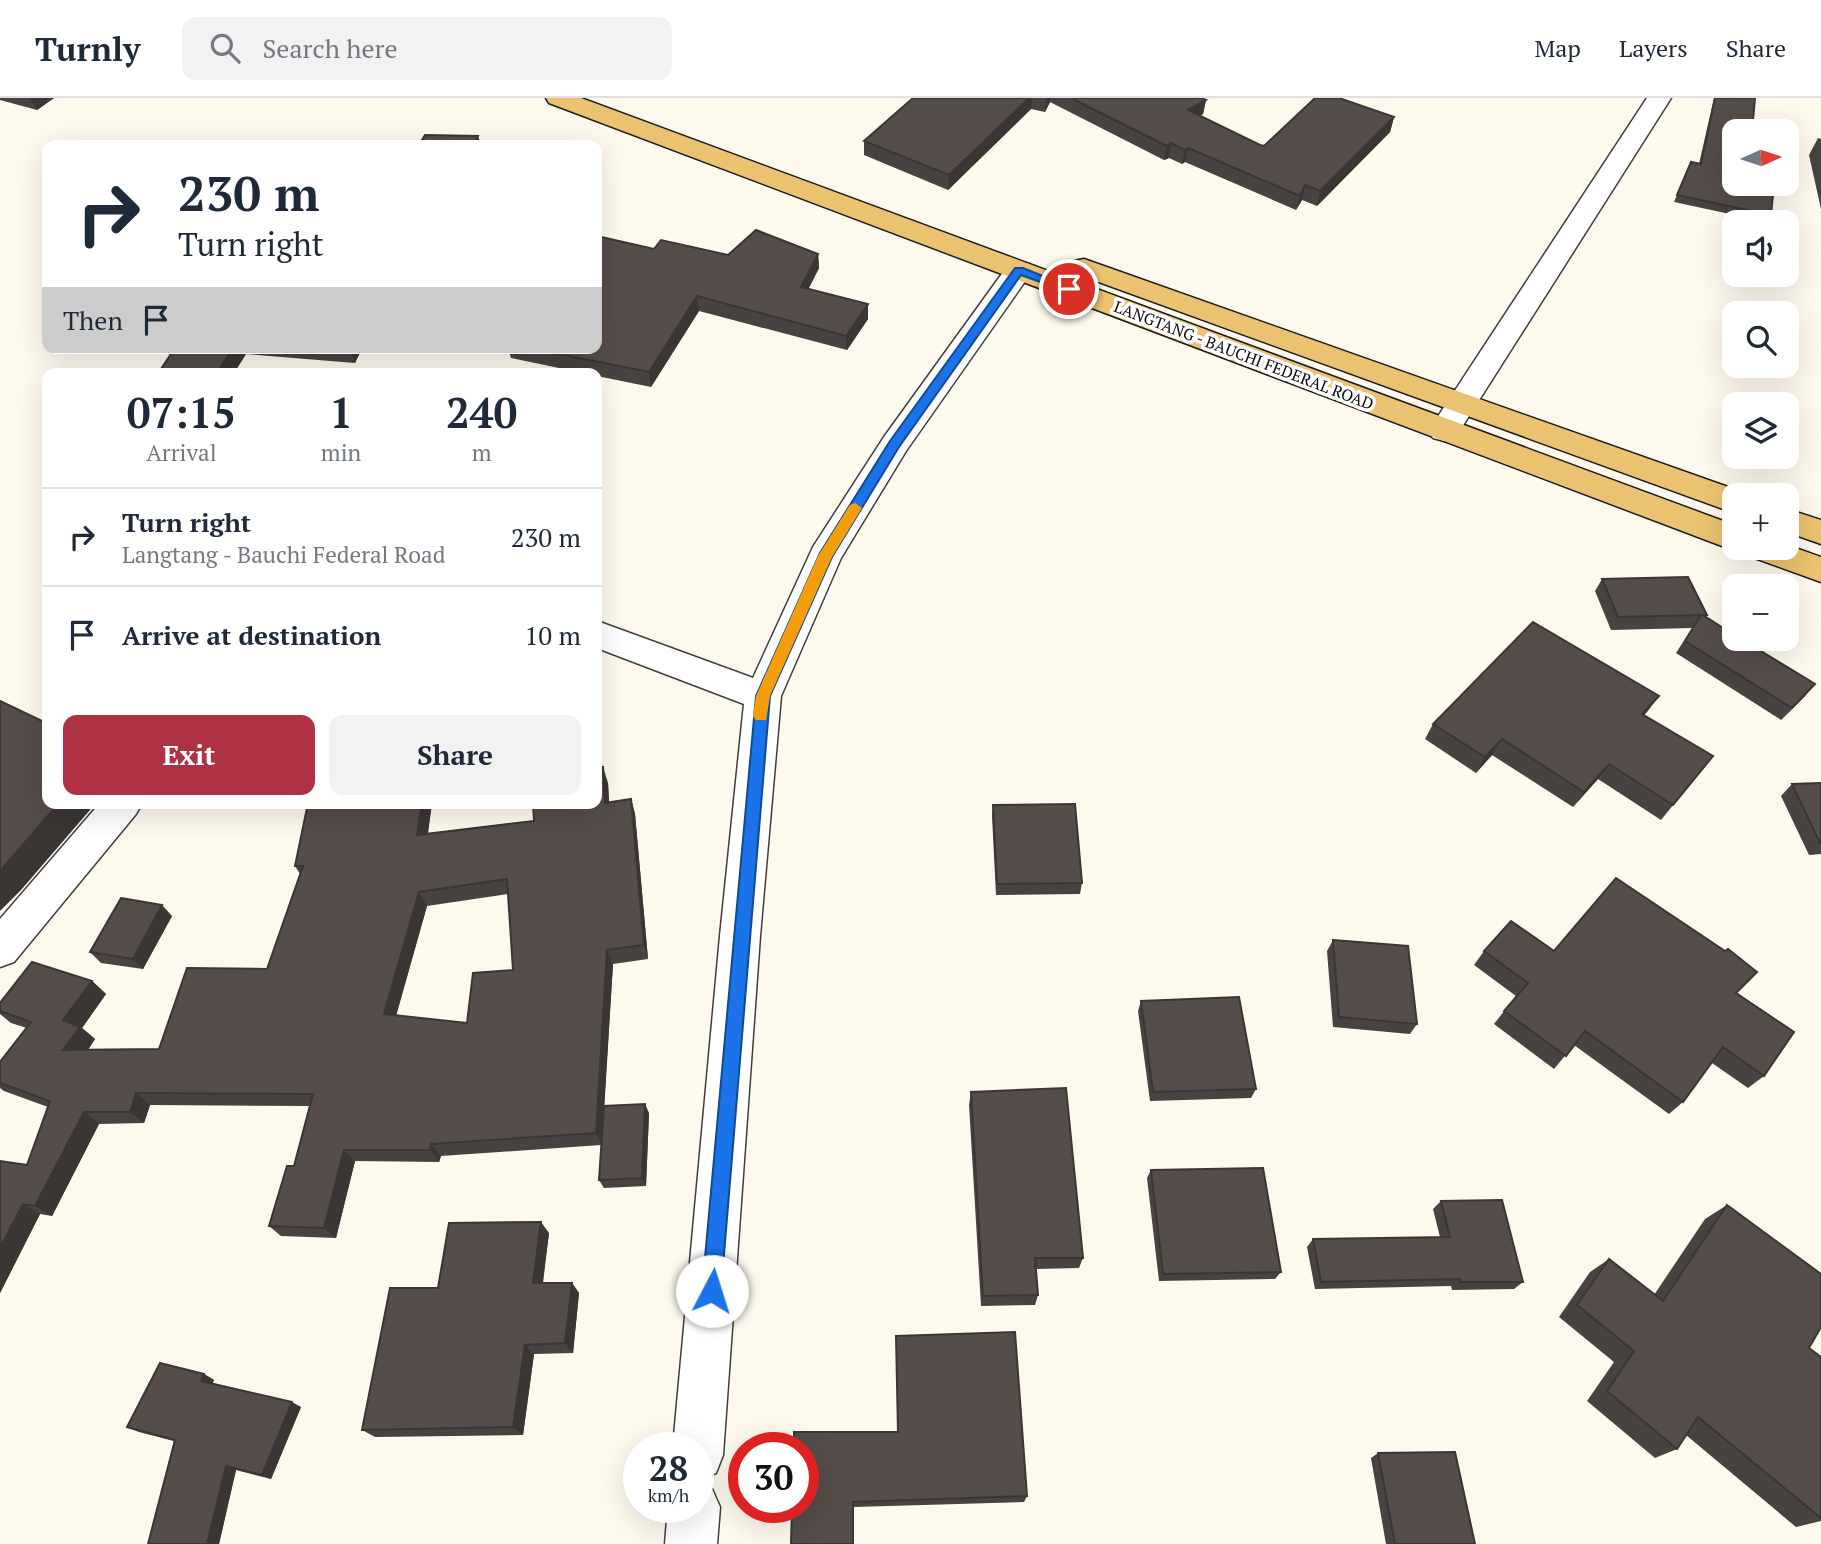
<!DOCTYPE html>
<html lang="en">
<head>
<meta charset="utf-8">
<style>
  :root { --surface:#fff; --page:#f2f2f3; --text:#1f2937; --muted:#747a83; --line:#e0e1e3; --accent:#ae3243 }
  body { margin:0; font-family:"PT Serif",serif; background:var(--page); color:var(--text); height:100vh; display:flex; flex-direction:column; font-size:26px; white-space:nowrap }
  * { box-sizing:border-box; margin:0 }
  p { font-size:23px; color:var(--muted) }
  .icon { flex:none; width:38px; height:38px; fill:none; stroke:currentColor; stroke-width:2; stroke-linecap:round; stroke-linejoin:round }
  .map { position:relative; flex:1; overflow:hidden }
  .panel { position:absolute; left:42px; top:270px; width:560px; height:441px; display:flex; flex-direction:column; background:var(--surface); border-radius:14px; box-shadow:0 7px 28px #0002 }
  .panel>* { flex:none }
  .guide { position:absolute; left:42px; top:42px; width:560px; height:214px; border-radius:14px; box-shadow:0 7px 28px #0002; background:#fff; color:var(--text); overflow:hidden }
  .needle { width:46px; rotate:87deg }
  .tools { position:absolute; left:1722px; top:21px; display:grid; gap:14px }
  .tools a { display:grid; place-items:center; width:77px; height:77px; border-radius:14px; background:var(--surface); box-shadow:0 7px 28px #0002; font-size:35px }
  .speed { position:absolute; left:623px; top:1334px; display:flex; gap:14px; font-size:35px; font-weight:700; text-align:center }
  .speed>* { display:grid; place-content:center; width:91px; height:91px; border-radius:50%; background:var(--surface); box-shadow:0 7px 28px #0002; line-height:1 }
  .speed small { font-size:18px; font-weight:400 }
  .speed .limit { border:10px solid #d22; background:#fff; color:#111 }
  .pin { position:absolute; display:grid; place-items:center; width:60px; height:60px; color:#fff; margin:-30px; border:4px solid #fff; border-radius:50%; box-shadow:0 2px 7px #0007 }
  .me { position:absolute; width:77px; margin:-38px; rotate:5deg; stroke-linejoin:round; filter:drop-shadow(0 0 5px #0008) }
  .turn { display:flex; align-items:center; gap:24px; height:147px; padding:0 21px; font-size:32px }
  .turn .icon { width:91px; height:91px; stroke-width:2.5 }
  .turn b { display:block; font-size:49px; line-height:60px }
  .then { display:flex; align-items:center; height:66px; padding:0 21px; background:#0003; gap:14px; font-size:26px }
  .eta { display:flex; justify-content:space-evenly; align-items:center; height:119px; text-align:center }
  .eta b { font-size:42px; font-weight:700; line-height:49px }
  .action { display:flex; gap:14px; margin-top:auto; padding:14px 21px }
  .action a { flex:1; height:80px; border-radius:14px; background:var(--accent); color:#fff; font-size:28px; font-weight:700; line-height:80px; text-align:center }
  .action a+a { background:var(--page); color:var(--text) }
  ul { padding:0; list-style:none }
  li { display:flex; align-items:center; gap:21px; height:98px; padding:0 21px; border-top:2px solid var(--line) }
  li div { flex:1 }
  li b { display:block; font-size:26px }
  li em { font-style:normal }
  header { display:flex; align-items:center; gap:42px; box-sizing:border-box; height:98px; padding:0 35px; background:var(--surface); border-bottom:2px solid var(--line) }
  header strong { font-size:33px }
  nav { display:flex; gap:38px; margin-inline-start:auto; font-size:24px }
  .search { width:490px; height:63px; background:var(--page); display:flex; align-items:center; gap:18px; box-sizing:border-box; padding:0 24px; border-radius:14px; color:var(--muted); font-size:26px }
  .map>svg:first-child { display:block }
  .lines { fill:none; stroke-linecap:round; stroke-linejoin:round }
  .minor-casing { stroke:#3f3f3f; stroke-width:3 }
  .major-casing { stroke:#1d1d1d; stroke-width:3 }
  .minor { fill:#fff; fill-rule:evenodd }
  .major { fill:#ebc270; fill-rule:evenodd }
  .wall { fill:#484240; fill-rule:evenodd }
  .shaded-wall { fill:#3b3634 }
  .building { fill:#544d4a; stroke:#3b3634; stroke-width:2; fill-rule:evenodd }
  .route { fill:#1a73e8; stroke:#114b97; stroke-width:2 }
  .slow { fill:#f59e0b }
  .labels { text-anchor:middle; stroke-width:7; stroke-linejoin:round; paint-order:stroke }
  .far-street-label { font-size:16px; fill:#0c0c0c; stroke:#fff }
</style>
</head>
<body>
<header>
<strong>Turnly</strong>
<div class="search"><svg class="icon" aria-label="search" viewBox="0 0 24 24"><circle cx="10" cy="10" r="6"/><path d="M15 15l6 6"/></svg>Search here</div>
<nav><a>Map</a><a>Layers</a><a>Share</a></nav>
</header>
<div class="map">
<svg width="1821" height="1446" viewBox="0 0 1821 1446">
  <rect width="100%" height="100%" fill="#fdf9ed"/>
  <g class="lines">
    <g class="minor-casing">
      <path id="minor" d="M1647 0H1671L1455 340 1444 343 1433 340 1428 333 1433 326Z
        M1019 164 1029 166 1033 172 906 353 841 460 781 598 760 838 723 1357 716 1375 698 1382V1349H673L720 838 744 606 597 550V523L753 580 813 449 884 339 1009 166Z
        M100 705H142L136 716 14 864 0 869V821Z
        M698 1385 712 1391 720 1409 717 1446H665L668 1409H698Z"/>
    </g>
    <g class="major-casing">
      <path id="major" d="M546 0H581L1734 427V450H1741L1734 452 1722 448 549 5Z
        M1084 161 1745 395 1747 397H1734V414L1723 411 1074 175 1070 169 1074 163Z
        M1787 411 1821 422V446L1787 434Z
        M1787 447 1821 459V484L1749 458 1744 450H1787Z"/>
    </g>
    <use href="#minor" class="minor"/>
    <use href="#major" class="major"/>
  </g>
  <path class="wall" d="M0 0H54L37 12 0 2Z
    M913 0H1201L1206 2 1203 16 1200 18 1260 47 1264 48 1394 19 1390 34 1317 108 1302 102 1296 112 1185 64 1182 66 1169 60 1164 62 1050 4 1045 14 1031 11 948 92 864 57V43Z
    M1714 0H1755L1734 33 1771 117 1767 124 1674 104 1688 71 1699 66Z
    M1818 40 1821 41V111L1809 57Z
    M654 151 728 157 818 156 819 170 808 191 868 206V221L847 252 699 213 651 289 597 278V275H583L511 260 508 250H597Z
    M175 250H362L355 265 246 256 234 275H163L161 271Z
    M1602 481 1707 517 1706 519 1805 598 1781 622 1676 555 1692 530 1611 532 1595 493Z
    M1659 598 1644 617 1713 658 1661 722 1598 681 1573 709 1492 657 1476 675 1425 641 1433 626Z
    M608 685 609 704 631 701 635 716 648 861 613 866 604 1008 649 1015 646 1088 604 1090 599 1082 601 1047 441 1058 439 1064 355 1063 336 1140 281 1138 269 1128 294 1068 310 1008 150 1007 144 1025 99 1026 52 1118 40 1116 0 1195V1063L27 1067 48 1009 4 993 0 990V964L27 930 11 925 0 916V905L92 883 106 896 82 930 95 941 88 952 159 951 267 871 300 776 295 768 307 709 248 705H432L428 736 534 723ZM508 796 513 872 467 925 396 917 427 808Z
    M1821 685V756L1809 757 1781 698 1792 686Z
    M993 707 1082 785 1080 796 996 797 992 718Z
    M172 818 143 871 101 865 90 854Z
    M1333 842 1417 926 1410 936 1333 929 1327 853Z
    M1484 853H1554L1736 895 1764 978 1748 990 1712 965 1683 1004 1669 1016 1574 947 1554 971 1494 926 1516 898 1474 867Z
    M1141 903 1256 991 1251 1000 1150 1003 1138 913Z
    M971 994 1083 1160 1079 1170 1036 1171 1038 1197 1035 1207 981 1208 969 1007Z
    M1151 1072 1281 1174 1275 1181 1159 1183 1147 1080Z
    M1441 1103 1523 1184 1514 1191 1452 1192 1451 1188 1315 1191 1307 1149 1313 1141 1440 1139 1433 1111Z
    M1727 1107 1809 1250 1821 1259V1423L1796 1429 1686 1337 1677 1351 1655 1360 1587 1303 1614 1264 1559 1219 1590 1174 1609 1161 1654 1197 1705 1121Z
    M549 1135 543 1185H572L579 1195 573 1255 534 1256 523 1337 375 1339 362 1332 438 1190Z
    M204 1276 214 1282 212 1286 301 1309 271 1381 236 1372 219 1446H148L174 1343 139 1334 127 1329Z
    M803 1349 1027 1398 1024 1404 854 1409V1446H791Z
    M1378 1355 1475 1446H1386L1371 1360Z"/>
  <path class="shaded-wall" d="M30 0H54L37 12Z
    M1029 0H1032L1031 11 948 92 949 77Z
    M1046 0H1051L1050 4 1045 14Z
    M1206 2 1203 16 1186 27 1188 12Z
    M1394 19 1390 34 1317 108 1320 93Z
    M478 38 481 47H474Z
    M1171 45 1169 60 1164 62 1167 48Z
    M1188 50 1185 64 1182 66 1185 52Z
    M1305 87 1302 102 1296 112 1300 98Z
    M818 156 819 170 802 204 801 189Z
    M697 198 699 213 651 289 649 274Z
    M868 206V221L847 252 846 238Z
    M233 250H243L246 256 234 275H217Z
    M350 250H362L355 265Z
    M1815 586 1805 598 1781 622 1792 610Z
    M1659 598 1647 614 1630 632 1642 616Z
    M1502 641 1492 657 1476 675 1485 659Z
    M1609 666 1598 681 1573 709 1584 694Z
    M603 669 608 685 610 720 605 705Z
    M631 701 635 716 648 861 644 847Z
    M59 705H96L21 792 0 813V773Z
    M422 705H432L425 752 417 737Z
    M419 794 427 808 393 929 384 916Z
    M162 807 172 818 143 871 133 861Z
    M607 852 613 866 602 1047 596 1035Z
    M92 883 106 896 82 930 95 941 79 965 63 952V922Z
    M136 995 150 1007 144 1025 130 1014Z
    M645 1006 649 1015 646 1088 642 1080Z
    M84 1014 99 1026 52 1118 35 1108Z
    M431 1046 441 1058 439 1064 430 1052Z
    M344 1052 355 1063 336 1140 324 1130Z
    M23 1106 40 1116 0 1195V1150Z
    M541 1124 549 1135 541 1195 533 1185Z
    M572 1185 579 1195 573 1255 565 1245Z
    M525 1247 534 1256 523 1337 513 1329Z
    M204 1276 214 1282 211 1288 201 1283Z
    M292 1304 301 1309 271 1381 262 1377Z
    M226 1368 236 1372 219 1446H207Z
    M853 1404 854 1409V1446H853Z"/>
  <path class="building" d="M913 0H1029L949 77 864 43Z
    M1071 0H1201L1206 2 1188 12 1260 47 1264 48 1315 0H1339L1394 19 1320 93 1305 87 1300 98 1188 50 1185 52 1171 45 1167 48Z
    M1715 0H1755L1752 33H1734V86H1774L1771 117 1677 97 1691 64 1701 66Z
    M425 37 478 38 474 47H419Z
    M756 132 818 156 801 189 868 206 846 238 697 198 649 274 529 250H597V138L654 151 661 142 728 157Z
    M175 250H233L217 275H197L161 271Z
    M1688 479 1707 517H1703L1734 537V541H1741L1815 586 1792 610 1685 543 1701 517 1618 519 1602 481Z
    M1533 524 1659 598 1642 616 1713 658 1673 707 1609 666 1584 694 1502 641 1485 659 1433 626Z
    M0 603 44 624 47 621V705H59L0 773Z
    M603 669 605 705 631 701 644 847 607 852 596 1035 431 1046 430 1052H344L324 1130 269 1128 287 1068H294L313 996 136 995 130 1014H84L35 1108 23 1106 0 1150V1063L27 1067 50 1003 0 985V964L31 924 0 913V905L32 864 92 883 63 922 80 929 63 952 159 951 187 870 267 871 303 768H295L308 705H422L417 737 534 723 533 705H597V670ZM507 781 513 872 473 875 467 925 384 916 419 794Z
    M1821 685V745H1820L1792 686Z
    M1075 706 1082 785 997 786 993 707Z
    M1616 780 1725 853 1728 851 1757 874 1736 895 1794 934 1764 978 1723 949 1683 1004 1585 933 1566 958 1504 913 1528 885 1484 853 1511 823 1554 853Z
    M121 800 162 807 133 861 90 854Z
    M1333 842 1408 848 1417 926 1339 919Z
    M1239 899 1256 991 1153 994 1141 903Z
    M1066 990 1083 1160H1035L1038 1197 983 1198 971 994Z
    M645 1006 642 1080 599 1082 604 1008Z
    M1263 1070 1281 1174 1163 1176 1151 1072Z
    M1502 1102 1523 1184H1461L1460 1181 1321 1184 1313 1141 1450 1139 1441 1103Z
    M1727 1107 1821 1176V1229L1809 1250 1821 1259V1420L1698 1319 1677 1351 1607 1293 1634 1253 1577 1207 1609 1161 1663 1203Z
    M541 1124 533 1185H572L565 1245 525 1247 513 1329 362 1332 390 1190H438L449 1125Z
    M1015 1234 1027 1398 853 1404V1446H791L792 1409H803V1349H794V1334H898L896 1238Z
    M160 1265 204 1276 201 1283 292 1304 262 1377 226 1368 207 1446H148L175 1342 127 1329Z
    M1455 1354 1475 1446H1395L1378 1355Z"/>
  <path class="route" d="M1015 170H1023L1075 191 1065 193 1021 177 899 349 832 459 770 598 721 1193 718 1200 712 1203 705 1200 702 1193 756 598 820 455 890 343Z"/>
  <path class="slow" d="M855 405 862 410 832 459 770 598 766 622H756L753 618 756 598 818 458 850 407Z"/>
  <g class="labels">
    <g class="far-street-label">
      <text transform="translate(1244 257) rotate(21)" y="6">LANGTANG - BAUCHI FEDERAL ROAD</text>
    </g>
  </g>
</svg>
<div class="tools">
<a><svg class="needle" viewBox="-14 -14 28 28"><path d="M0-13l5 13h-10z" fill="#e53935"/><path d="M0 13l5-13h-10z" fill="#747a83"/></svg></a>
<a><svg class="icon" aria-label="sound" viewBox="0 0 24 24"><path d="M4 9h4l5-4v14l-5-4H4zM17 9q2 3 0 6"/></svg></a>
<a><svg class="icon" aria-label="search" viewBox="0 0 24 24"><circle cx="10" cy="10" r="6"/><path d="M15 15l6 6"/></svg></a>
<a><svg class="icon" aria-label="layers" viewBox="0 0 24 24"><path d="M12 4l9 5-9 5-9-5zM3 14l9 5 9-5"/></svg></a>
<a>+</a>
<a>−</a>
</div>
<div class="speed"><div>28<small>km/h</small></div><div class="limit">30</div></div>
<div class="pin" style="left:1069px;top:191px;background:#d93025"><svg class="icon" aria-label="arrive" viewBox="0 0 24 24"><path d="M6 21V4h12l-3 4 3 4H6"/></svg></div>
<svg class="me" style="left:712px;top:1193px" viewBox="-20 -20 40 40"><circle r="19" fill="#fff"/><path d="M0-13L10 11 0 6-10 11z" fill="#1a73e8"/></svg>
<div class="guide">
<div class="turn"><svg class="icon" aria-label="right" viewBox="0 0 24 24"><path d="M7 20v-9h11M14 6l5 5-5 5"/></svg><div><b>230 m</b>Turn right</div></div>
<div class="then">Then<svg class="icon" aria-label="arrive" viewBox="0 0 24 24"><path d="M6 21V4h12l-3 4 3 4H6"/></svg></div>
</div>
<section class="panel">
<div class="eta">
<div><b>07:15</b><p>Arrival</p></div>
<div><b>1</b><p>min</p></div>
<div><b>240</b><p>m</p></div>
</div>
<ul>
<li><svg class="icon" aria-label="right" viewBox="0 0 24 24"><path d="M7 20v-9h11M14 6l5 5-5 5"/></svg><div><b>Turn right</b><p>Langtang - Bauchi Federal Road</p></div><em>230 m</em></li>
<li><svg class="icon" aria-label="arrive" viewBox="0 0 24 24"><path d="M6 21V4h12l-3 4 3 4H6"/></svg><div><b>Arrive at destination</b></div><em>10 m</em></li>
</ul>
<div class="action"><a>Exit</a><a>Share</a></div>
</section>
</div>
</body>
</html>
